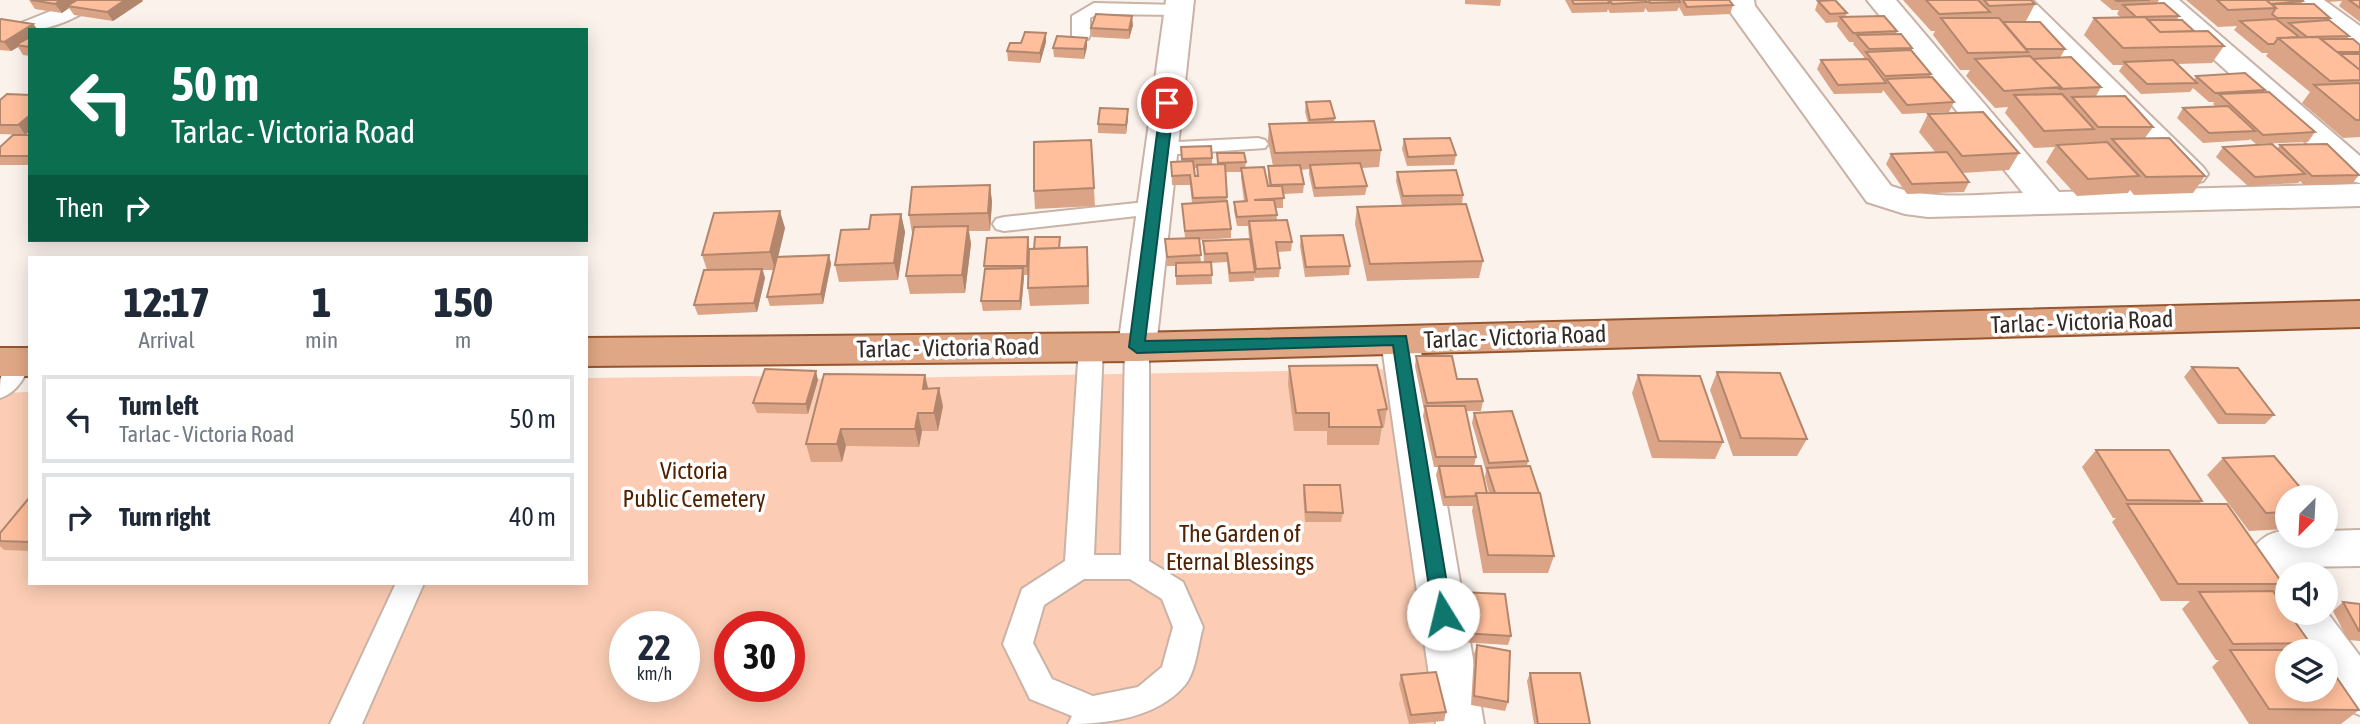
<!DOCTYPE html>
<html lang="en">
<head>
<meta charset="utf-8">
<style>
  :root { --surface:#fff; --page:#f6f6f7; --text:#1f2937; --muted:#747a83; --line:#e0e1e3 }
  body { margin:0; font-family:"Asap Condensed",sans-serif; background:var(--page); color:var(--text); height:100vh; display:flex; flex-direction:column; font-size:26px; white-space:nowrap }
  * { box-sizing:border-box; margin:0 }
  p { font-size:23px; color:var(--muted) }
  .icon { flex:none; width:38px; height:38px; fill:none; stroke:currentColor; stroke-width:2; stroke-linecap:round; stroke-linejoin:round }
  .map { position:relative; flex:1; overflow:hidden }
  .side { position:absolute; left:28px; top:256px; width:560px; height:329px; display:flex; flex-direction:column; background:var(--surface); border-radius:0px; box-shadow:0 4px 18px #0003 }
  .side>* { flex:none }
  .hud { position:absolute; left:28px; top:28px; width:560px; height:214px; border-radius:0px; box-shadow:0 4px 18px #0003; background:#0b6e4f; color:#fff; overflow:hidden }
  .needle { width:46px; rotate:204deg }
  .controls { position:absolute; left:2275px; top:485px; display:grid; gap:14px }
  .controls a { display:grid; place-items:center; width:63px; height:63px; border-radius:50%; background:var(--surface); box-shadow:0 4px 18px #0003; font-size:35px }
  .speed { position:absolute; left:609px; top:611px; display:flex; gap:14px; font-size:35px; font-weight:700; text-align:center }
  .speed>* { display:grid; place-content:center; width:91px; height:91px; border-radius:50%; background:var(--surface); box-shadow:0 4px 18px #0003; line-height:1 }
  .speed small { font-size:18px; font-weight:400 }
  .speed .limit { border:10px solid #d22; background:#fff; color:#111 }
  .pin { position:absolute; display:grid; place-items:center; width:60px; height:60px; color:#fff; margin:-30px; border:4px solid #fff; border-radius:50%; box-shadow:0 2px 7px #0007 }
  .me { position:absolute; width:77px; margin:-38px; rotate:351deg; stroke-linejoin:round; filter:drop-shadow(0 0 5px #0008) }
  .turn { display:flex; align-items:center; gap:24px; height:147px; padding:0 28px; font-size:32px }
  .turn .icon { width:91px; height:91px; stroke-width:2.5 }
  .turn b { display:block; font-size:49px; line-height:60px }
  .then { display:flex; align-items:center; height:66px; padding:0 28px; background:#0003; gap:14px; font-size:26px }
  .eta { display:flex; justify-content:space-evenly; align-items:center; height:119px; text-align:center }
  .eta b { font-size:42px; font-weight:800; line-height:49px }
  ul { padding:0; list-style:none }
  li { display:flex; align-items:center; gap:21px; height:88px; margin:0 14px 10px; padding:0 14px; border:4px solid var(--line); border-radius:0px }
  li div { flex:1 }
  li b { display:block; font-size:26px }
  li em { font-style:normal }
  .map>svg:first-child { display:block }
  .green { fill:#fccdb4; fill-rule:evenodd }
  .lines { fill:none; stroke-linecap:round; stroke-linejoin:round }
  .service-casing { stroke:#c9b2a6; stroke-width:4 }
  .minor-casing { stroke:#c9b2a6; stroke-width:4 }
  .primary-casing { stroke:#95552e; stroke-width:4 }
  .service { fill:#fff; fill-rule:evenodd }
  .minor { fill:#fff; fill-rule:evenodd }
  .primary { fill:#dfa785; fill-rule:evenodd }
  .wall { fill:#dba486; fill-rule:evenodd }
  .shaded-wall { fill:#b2866d }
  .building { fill:#ffbf9c; stroke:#b2866d; stroke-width:2 }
  .route { fill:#0f766e; stroke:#0a4d48; stroke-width:2 }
  .labels { text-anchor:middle; stroke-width:7; stroke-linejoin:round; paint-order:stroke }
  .street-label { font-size:24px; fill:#342b26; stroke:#fff }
  .park-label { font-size:24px; fill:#512100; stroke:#fff }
</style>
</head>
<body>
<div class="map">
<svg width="2360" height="724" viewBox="0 0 2360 724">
  <rect width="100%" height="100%" fill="#fbf2ec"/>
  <path class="green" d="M1397 369 1447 724H0V393L30 392V583H586V378L751 376 826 379ZM625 626H684V686H625ZM730 626H789V686H730Z"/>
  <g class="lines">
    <g class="service-casing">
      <path id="service" d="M78 0H100C87 15 50 30 30 30L28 33 19 27 21 23Z
        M1094 3 1179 5 1188 10 1179 15 1098 14 1090 18V35L1088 39H1074L1072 35V16Z
        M1258 138 1265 140 1268 144 1265 148 1178 154 1171 152 1168 148 1171 144 1178 142Z
        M1155 201 1163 203 1166 208 1163 213 1004 231 996 229 993 224 996 219 1004 217Z
        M1091 338 1100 341 1103 347 1094 555H1121L1125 347 1128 341 1137 338 1146 341 1149 347V561L1183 582 1203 627C1198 644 1196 672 1185 685 1157 718 1108 724 1068 724L1072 716 1030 699 1003 644 1022 589 1065 561 1079 347 1082 341ZM1084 579H1130L1162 599 1173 627 1162 667 1138 687 1093 696 1052 679 1033 643 1044 605Z
        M22 353 30 355C30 373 17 393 0 398 0 378 0 360 22 353Z
        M396 583H424L362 724H330Z"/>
    </g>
    <g class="minor-casing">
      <path id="minor" d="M1166 0H1194L1156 347 1150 357 1137 361 1124 357 1118 347Z
        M1726 0H1754L1755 6 1891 186C1933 201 1979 194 2023 193L1867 0H1896L2059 192 2360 184V206L1928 217 1905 214 1867 202 1731 13Z
        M2002 0H2032L2203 167 2208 174 2203 181 2191 184 2179 181Z
        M2148 0H2179L2360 156V183L2348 180Z
        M2292 0H2324L2360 26V49L2350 46Z
        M1400 327 1413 331 1419 340 1484 724H1436L1381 340 1387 331Z
        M2360 530V566L2294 567 2299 574H2287V612L2326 611 2360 656V715C2326 703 2326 683 2326 651H2302L2284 626 2278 611 2271 608 2246 561C2255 543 2266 531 2287 531V536H2326V531Z"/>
    </g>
    <g class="primary-casing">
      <path id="primary" d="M2360 301V327L1137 361 586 366V338L1137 333Z
        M0 348H30V376H0Z"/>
    </g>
    <use href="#service" class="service"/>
    <use href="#minor" class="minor"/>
    <use href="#primary" class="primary"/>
  </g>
  <path class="wall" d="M29 0H142L143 1 113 21 74 15 69 8 62 13 35 9Z
    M1465 0H1501L1500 6 1465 4Z
    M1565 0H1729L1733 5 1730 14 1684 16 1679 7 1677 11 1648 12 1645 8 1644 12 1610 13 1608 9 1607 12 1572 13Z
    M1903 0H2031L2035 4 2026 21 2002 22 2065 49 2060 58 2101 87 2096 96 2153 127 2145 138 2205 176 2193 193 2134 195 2130 190 2128 193 2077 196 2046 162 2055 147 2034 148 2005 113 2008 107 1995 108 1966 76 1970 70H1960L1933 35 1935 31H1931Z
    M2100 0H2159L2157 3 2179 16 2177 20 2194 31 2224 46 2212 63 2177 64 2194 80 2196 76 2265 90 2264 92 2315 132 2308 142 2256 144 2250 139 2249 140 2203 143 2177 118 2183 108 2216 107 2213 104 2214 102H2209L2193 88 2190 92 2141 94 2119 71 2123 65H2113L2084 35 2094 18H2121L2117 14 2119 10H2112Z
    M2186 0H2302L2303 1 2301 4 2330 18 2328 20 2349 36 2347 39 2360 45V137L2343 138 2302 103 2310 92 2266 56 2268 53H2262L2234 30 2237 26 2218 27Z
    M2325 0H2360V22L2339 6 2342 1 2327 2Z
    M1818 1 1847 13 1845 17 1897 31 1896 34 1912 48 1911 51 1931 74 1930 77 1954 102 1949 112 1902 114 1883 90 1882 93 1834 94 1817 69 1821 60 1863 59 1864 57 1853 44 1854 42H1849L1837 26 1838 22 1826 23 1815 10Z
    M0 20 33 24 38 30H30V56L23 55 18 47 11 51 0 50Z
    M1133 25 1129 39 1092 37 1091 28Z
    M1046 33V42L1040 63 1008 61 1007 51 1021 43Z
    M1087 47 1084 59 1054 57 1053 48Z
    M0 100 25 135 0 134Z
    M1306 102 1335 118 1334 122 1381 150 1379 167 1362 168 1367 186 1365 195 1314 197 1309 174V169L1301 170 1304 184 1303 193 1283 194V208H1276L1277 220 1292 242 1291 251 1277 252 1280 268 1279 277 1255 278V275L1254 281 1229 282 1227 262 1211 263 1212 284 1176 285V266H1167L1165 239 1185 238 1182 204 1192 203 1190 185H1172L1171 162H1181V147L1212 158V165H1217V153L1246 162 1245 168 1268 186H1269L1268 176V166H1273L1268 141 1269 124 1308 123 1305 112ZM1194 168H1197V176H1195ZM1226 172H1241V178L1244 201 1234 202V211L1237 226H1248L1249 239 1203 241 1204 263H1201L1199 240 1231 238V229L1227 201Z
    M1928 114 2019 153 2009 170 1962 173 1969 182 1964 192 1907 194 1886 164 1891 154 1936 153 1919 132Z
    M1128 118 1126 134 1098 133V124Z
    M30 135V165H0V147Z
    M1404 139 1456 155 1454 165 1407 166 1402 149Z
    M1091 140 1095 206 1035 209 1034 191Z
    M2280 145 2359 175 2352 184 2304 185 2300 181 2298 183 2248 186 2216 157 2223 147 2277 149Z
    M1397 172 1463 195 1462 204 1483 261 1479 278 1367 281 1355 224 1357 207 1402 205 1396 181Z
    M990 185 992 202 990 231H969L971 244 965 293 910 294 906 276 913 233H912L909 215Z
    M901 214 905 232 898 280 839 282 835 265 869 229Z
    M785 228 778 256 829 255 831 264 823 304 770 306 767 297 774 270H763L765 278 757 312 698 315 694 305 707 270 702 255Z
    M1301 236 1350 266 1349 275 1305 277 1300 246Z
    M1029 247 1028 275H1024L1021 310 983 311 981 301 985 270 984 266Z
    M1087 247 1089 304 1030 306 1028 288 1061 248Z
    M1416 356 1457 379 1483 401 1481 411H1466L1476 457 1474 466 1487 493H1489L1485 477 1486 471 1472 423 1474 413 1528 461 1527 466 1554 556 1548 573H1483L1472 511 1473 506H1443L1436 475 1438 467H1434L1423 416 1424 410 1415 366Z
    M1289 366 1387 409 1384 427H1382L1379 445H1327V431H1294L1288 384Z
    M2192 367 2274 415 2265 424H2218L2184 377Z
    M1717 372 1807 439 1797 456H1733L1710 390Z
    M1638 375 1723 442 1715 459 1652 458 1632 393Z
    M818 380 808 414 757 413 753 403Z
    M928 388 943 406 938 431H922L919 447 846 446 842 462H811L806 444Z
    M2096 450 2202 501 2199 504 2283 584 2274 593 2310 643 2303 650 2359 710 2341 724H2249L2212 667 2219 660H2216L2182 609 2190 601H2161L2112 522 2116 518H2113L2082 467Z
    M2223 458 2287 497V529L2249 531 2207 475Z
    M1304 485 1343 513 1341 522H1305L1303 494Z
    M30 498V551L4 550 0 546V533Z
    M1458 592 1511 636 1508 645 1460 642 1456 601Z
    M2343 602 2360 604V641L2348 640 2333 611Z
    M1477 645 1508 702 1505 711 1471 705 1474 654Z
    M1530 673 1590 724H1534L1527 681Z
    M1401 675 1446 712 1444 721 1409 724 1399 684Z"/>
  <path class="shaded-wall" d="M61 0H82L67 6 69 8 62 13 55 4Z
    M125 0H142L143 1 113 21 107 12Z
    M1132 16 1133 25 1129 39V30Z
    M33 24 38 30H30V39L16 45 18 47 11 51 4 42Z
    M1046 33V42L1040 63V53Z
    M1087 38V47L1084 59V49Z
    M1128 109V118L1126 134V125Z
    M30 115V131L25 135 18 125Z
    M990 185 992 202 990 231 988 213Z
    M780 211 785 228 775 270 770 252Z
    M901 214 905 232 898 280 894 263Z
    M968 226 971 244 965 293 962 275Z
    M1028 237 1029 247 1028 275 1027 266Z
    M1087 247 1088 265 1089 304 1088 286Z
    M829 255 831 264 823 304 821 294Z
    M1023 268 1024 278 1021 310 1020 301Z
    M762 269 765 278 757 312 754 303Z
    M816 371 818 380 808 414 806 404Z
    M925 375 929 392 923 389Z
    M939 388 943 406 938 431 934 413Z
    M918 413 922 431 919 447 915 429Z
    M841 429 846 446 842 462 837 444Z"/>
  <path class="building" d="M31 0H61L55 4Z
    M77 0H125L107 12 67 6Z
    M1572 0H1608L1609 3 1574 4Z
    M1610 0H1645L1647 2 1612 4Z
    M1649 0H1679L1680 2 1650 3Z
    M1683 0H1729L1733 5 1687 7Z
    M1835 0 1847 13 1830 14 1818 1Z
    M1926 0H1978L1990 12 1939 14Z
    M1984 0H2031L2035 4 1989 6Z
    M2115 0H2150L2117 1Z
    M2217 0H2266L2276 8 2228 10Z
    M2266 0H2302L2303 1 2271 4Z
    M2349 0H2360V8Z
    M2164 3 2179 16 2136 17 2123 5Z
    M2272 4H2314L2330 18H2277L2272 14 2276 8Z
    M1096 14 1132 16 1129 30 1091 28Z
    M1884 16 1897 31 1853 33 1840 17Z
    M2145 17 2160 32 2208 31 2224 46 2123 48 2094 18Z
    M1941 18H1999L2028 52 1968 53Z
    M1 19 33 24 4 42 0 41V20Z
    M2276 19 2299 37 2278 38 2274 44H2268L2240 21Z
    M2148 20H2182L2194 31 2160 32Z
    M2329 20 2349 36 2307 37 2289 23Z
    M2003 22H2040L2065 49H2026Z
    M1025 32 1046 33 1040 53 1007 51 1010 43H1021Z
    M1901 34 1912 48 1869 49 1857 35Z
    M1057 36 1087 38 1084 49 1053 48Z
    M30 37V47L16 45Z
    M2318 37 2360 70V80L2330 81 2278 38Z
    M2321 39H2353L2360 45V52H2337Z
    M1911 50 1931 74 1885 76 1866 52Z
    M2340 54H2360V70Z
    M2030 56 2061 87 2004 91 1975 59Z
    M2071 57 2101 87 2060 89 2061 87 2033 59Z
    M1868 59 1886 83 1838 85 1821 60Z
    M2173 60 2197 83 2147 84 2124 62Z
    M2245 73 2265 90 2215 93 2196 76Z
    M1932 77 1954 102 1907 105 1886 79Z
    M2360 83V120H2356L2314 85Z
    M2269 92 2315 132 2263 135 2219 94Z
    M7 94 30 95V115L18 125H0V100Z
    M2062 94 2094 129 2044 131 2014 95Z
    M2125 96 2153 127H2098L2072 97Z
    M1330 101 1335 118 1310 120 1306 102Z
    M2228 106 2255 131 2209 133 2183 108Z
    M1100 108 1128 109 1126 125 1098 124Z
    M1983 112 2019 153 1962 156 1928 114Z
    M1374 121 1381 150 1275 153 1269 124Z
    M13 135H30V156H0V147Z
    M1450 138 1456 155 1408 157 1404 139Z
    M2169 138 2205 176 2146 177 2112 139Z
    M1091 140 1094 188 1034 191V142Z
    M2107 142 2139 176 2088 179 2057 145Z
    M2272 144 2305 174 2255 177 2223 147Z
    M2327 144 2359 175 2312 176 2280 145Z
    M1211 146 1212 158 1182 159 1181 147Z
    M1947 152 1969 182 1912 184 1891 154Z
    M1217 153H1244L1246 162 1218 163Z
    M1193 161 1195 176H1198L1197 165 1225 164 1227 197 1193 198 1190 175 1172 176 1171 162Z
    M1360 163 1367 186 1315 188 1310 165Z
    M1300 165 1304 184 1271 185 1268 166Z
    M1264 167 1268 186H1282L1284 198 1254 200H1274L1277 215 1237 217 1234 202 1247 201 1241 168Z
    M1456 170 1463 195 1403 196 1397 172Z
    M990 185 988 213 909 215 912 187Z
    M1227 201 1231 229 1185 231 1182 204Z
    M1466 204 1483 261 1370 264 1357 207Z
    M780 211 770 252 702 255 714 213Z
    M901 214 894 263 835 265 841 230 869 229 871 215Z
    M1287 220 1292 242H1276L1280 268 1256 269 1249 221Z
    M968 226 962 275 906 276 914 227Z
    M1343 235 1350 266 1306 267 1301 236Z
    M1028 237 1027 266H984L987 238Z
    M1035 237H1060L1059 248 1034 249Z
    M1199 238 1201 255 1167 257 1165 239Z
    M1250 239 1255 272 1230 273 1227 253 1205 254 1203 241Z
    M1087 247 1088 286 1028 288 1029 249Z
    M829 255 821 294 767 297 777 257Z
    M1211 262 1212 275 1176 276V263Z
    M1023 268 1020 301H981L985 269Z
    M762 269 754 303 694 305 704 270Z
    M1416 356H1452L1457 379H1477L1483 401 1427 403Z
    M1377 365 1387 409 1378 410 1382 427H1329V413H1296L1289 366Z
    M2192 367 2238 368 2274 415 2226 414Z
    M765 369 816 371 806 404 753 403Z
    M1717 372 1780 373 1807 439 1741 438Z
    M824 374 925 375 923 389 939 388 934 413H918L915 429H841L837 444H806Z
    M1638 375 1700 376 1723 442 1659 441Z
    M1425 406H1465L1476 457H1436Z
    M1512 411 1528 461 1489 463 1474 413Z
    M2096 450H2169L2202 501 2127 500Z
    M2274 456 2308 497H2287V512L2266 513 2223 458Z
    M1439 466H1481L1487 493H1476L1475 496 1445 497Z
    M1530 466 1539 493H1495L1487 468Z
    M1304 485H1340L1343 513 1306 512Z
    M1476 493H1540L1554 556 1488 555Z
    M29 498 30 542 0 541V533Z
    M2127 504H2227L2283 584H2178Z
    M2273 591 2287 612H2288L2310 643 2233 644 2199 592Z
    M1458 592 1505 594 1511 636 1462 633Z
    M2343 602 2360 604V631H2359Z
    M1477 645 1510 651 1508 702 1474 696Z
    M2230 650H2317L2318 651H2287V690H2326V662L2359 710 2269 709Z
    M1436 672 1446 712 1411 715 1401 675Z
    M1530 673H1580L1590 724H1538Z"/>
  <path class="route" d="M1167 99 1174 103 1145 341 1406 336 1452 614 1450 620 1443 622 1436 620 1433 614 1393 345 1137 353 1129 347 1161 103Z"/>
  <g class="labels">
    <g class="street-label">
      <text transform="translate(2082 322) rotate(-2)" y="8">Tarlac - Victoria Road</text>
      <text transform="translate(1515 337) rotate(-2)" y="8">Tarlac - Victoria Road</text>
      <text transform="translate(948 348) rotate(-1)" y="8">Tarlac - Victoria Road</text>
    </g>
    <g class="park-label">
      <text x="694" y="479">Victoria<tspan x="694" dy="28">Public Cemetery</tspan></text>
      <text x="1240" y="542">The Garden of<tspan x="1240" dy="28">Eternal Blessings</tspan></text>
    </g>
  </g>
</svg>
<div class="controls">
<a><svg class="needle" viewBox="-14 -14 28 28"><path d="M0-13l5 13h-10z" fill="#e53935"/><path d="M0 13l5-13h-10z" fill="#747a83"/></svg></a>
<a><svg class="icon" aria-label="sound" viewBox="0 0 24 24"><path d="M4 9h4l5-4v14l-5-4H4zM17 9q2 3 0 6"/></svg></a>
<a><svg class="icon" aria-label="layers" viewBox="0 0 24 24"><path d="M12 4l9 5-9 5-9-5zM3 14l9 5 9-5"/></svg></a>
</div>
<div class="speed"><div>22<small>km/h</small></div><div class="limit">30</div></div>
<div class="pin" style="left:1167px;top:103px;background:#d93025"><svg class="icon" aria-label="arrive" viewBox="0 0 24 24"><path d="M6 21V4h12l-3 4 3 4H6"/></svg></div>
<svg class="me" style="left:1443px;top:614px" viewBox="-20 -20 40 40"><circle r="19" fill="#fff"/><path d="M0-13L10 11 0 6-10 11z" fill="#0f766e"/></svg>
<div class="hud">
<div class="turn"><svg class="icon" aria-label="left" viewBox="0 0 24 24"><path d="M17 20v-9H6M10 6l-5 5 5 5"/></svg><div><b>50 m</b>Tarlac - Victoria Road</div></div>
<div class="then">Then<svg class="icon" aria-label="right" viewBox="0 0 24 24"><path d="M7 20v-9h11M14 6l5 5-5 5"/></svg></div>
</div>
<section class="side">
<div class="eta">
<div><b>12:17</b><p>Arrival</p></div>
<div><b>1</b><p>min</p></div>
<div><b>150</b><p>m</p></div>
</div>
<ul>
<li><svg class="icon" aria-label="left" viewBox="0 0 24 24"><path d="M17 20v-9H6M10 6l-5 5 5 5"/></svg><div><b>Turn left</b><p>Tarlac - Victoria Road</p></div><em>50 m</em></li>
<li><svg class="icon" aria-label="right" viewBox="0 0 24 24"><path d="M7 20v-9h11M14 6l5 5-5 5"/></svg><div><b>Turn right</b></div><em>40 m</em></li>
</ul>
</section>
</div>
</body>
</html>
